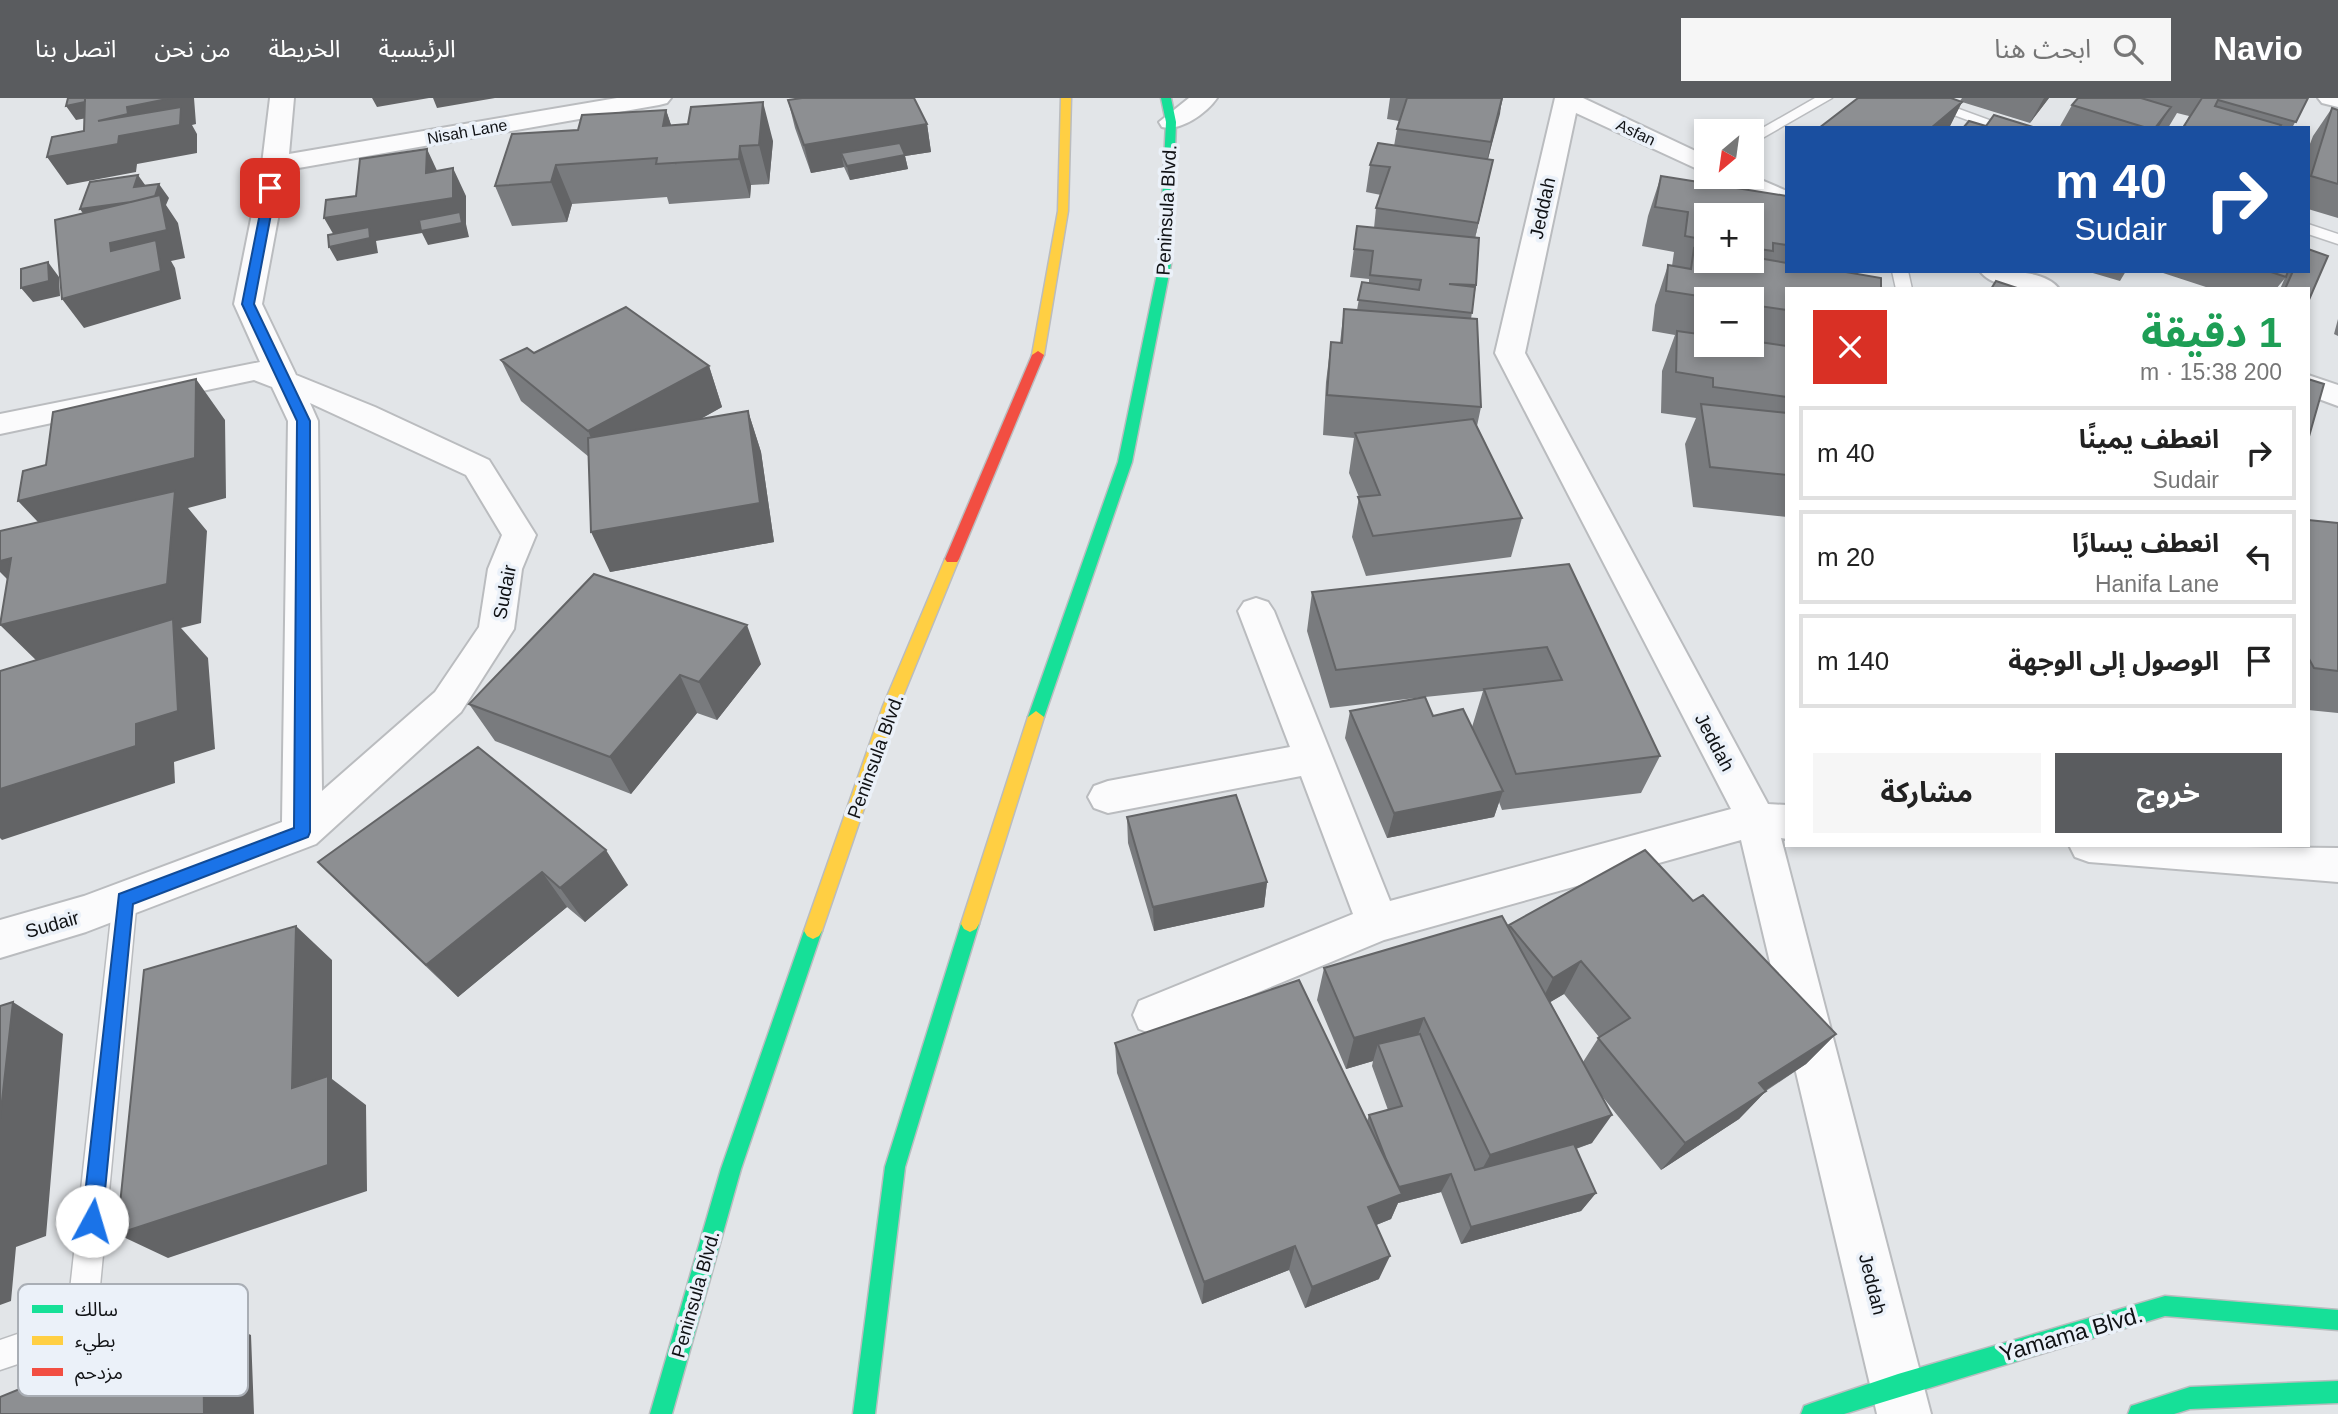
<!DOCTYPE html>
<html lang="ar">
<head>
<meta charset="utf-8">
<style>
  :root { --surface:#fff; --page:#f6f6f6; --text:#222; --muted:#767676; --line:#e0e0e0; --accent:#5a5c5f }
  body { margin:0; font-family:Arial,"Noto Sans Arabic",sans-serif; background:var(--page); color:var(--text); direction:rtl; height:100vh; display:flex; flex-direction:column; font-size:26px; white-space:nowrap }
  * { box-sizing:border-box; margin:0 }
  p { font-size:23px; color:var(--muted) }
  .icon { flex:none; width:38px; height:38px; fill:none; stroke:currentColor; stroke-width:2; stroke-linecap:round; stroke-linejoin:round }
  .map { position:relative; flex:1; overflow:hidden; direction:ltr }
  .details { position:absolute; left:1785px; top:189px; width:525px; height:560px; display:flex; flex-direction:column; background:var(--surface); border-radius:0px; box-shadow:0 4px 10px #0003; direction:rtl }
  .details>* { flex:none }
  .guide { position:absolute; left:1785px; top:28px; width:525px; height:147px; border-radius:0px; box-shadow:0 4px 10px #0003; direction:rtl; background:#1a4fa0; color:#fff; overflow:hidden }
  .needle { width:46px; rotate:209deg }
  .tools { position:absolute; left:1694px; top:21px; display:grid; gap:14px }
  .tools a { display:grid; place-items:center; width:70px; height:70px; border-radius:0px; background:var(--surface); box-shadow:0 4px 10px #0003; font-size:35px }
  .pin { position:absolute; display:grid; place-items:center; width:60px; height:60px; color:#fff; margin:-30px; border-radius:14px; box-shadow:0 4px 10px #0006 }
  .me { position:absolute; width:77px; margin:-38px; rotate:6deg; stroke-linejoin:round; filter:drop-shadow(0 0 5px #0008) }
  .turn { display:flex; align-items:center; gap:24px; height:147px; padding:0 28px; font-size:32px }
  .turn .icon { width:91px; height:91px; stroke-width:2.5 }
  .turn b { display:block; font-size:49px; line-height:60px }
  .round { display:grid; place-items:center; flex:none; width:74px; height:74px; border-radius:0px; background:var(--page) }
  .summary { display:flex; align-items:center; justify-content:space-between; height:119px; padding:0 28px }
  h1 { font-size:42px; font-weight:700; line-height:52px; color:#1e9e55 }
  .primary-button { display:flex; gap:14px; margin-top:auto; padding:14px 28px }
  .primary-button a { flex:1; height:80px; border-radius:0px; background:var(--accent); color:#fff; font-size:28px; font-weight:700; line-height:80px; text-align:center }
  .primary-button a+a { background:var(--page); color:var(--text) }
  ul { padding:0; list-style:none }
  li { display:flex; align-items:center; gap:21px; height:94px; margin:0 14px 10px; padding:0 14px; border:4px solid var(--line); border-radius:0px }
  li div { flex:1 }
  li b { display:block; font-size:26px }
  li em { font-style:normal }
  header { display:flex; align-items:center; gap:42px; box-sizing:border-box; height:98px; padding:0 35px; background:var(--accent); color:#fff }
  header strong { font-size:33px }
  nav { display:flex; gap:38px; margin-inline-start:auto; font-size:24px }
  .search { width:490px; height:63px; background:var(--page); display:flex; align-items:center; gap:18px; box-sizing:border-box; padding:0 24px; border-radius:0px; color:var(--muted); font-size:26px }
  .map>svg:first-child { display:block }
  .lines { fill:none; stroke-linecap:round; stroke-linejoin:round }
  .lane-casing { stroke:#babcbf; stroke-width:3 }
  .street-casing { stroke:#babcbf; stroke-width:4 }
  .fast-casing { stroke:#babcbf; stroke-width:3 }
  .slow-casing { stroke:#babcbf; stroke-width:3 }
  .jam-casing { stroke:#babcbf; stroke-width:3 }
  .lane { fill:#fbfbfc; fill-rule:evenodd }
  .street { fill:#fbfbfc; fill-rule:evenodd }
  .fast { fill:#16e098; fill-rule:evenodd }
  .slow { fill:#ffcf43; fill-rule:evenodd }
  .jam { fill:#f24e42; fill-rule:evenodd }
  .wall { fill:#797b7e; fill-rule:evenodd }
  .shaded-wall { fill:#636466 }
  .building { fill:#8d8f92; stroke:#636466; stroke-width:2 }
  .route { fill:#1a73e8; stroke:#114b97; stroke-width:2 }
  .labels { text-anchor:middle; stroke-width:7; stroke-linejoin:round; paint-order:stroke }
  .far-street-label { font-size:16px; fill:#101215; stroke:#ebf1f9 }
  .street-label { font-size:19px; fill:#101215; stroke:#ebf1f9 }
  .near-street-label { font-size:23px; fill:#101215; stroke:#ebf1f9 }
  .key { fill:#ebf1f9; stroke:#a9aeb5; stroke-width:2 }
  .key-label { font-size:19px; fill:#101215 }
</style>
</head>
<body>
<header>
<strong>Navio</strong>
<div class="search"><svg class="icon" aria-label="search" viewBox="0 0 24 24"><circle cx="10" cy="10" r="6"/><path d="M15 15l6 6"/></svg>ابحث هنا</div>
<nav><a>الرئيسية</a><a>الخريطة</a><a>من نحن</a><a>اتصل بنا</a></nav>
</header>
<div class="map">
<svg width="2338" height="1316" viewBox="0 0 2338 1316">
  <rect width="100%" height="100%" fill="#e2e5e8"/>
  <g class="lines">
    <g class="lane-casing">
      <path id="lane" d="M1815 0H1832L1752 46V36Z
        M1908 0H1929L2011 30H1989Z
        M2308 126 2338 136V146L2308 136Z
        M1892 173H1908L1912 191H1896Z
        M125 790 134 793 137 801 96 1230 92 1241 0 1272V1242L67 1219 113 801 116 793Z"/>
    </g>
    <g class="street-casing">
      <path id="street" d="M270 0H294L289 56 617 0H671L667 5 659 7 287 72 262 206 296 277 375 309 489 362 536 437 522 471 514 531 461 614 316 746 86 834 0 860V822L84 798 282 724 288 323 272 289 254 282 0 336V316L260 264 234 206 262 66ZM310 305 466 377 502 437 488 471 479 529 435 594 322 693 318 323Z
        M1189 0H1217C1207 15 1180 34 1162 29L1159 24Z
        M1555 0H1583L1706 58V75L1576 15 1525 255 1768 706 1787 707V741L1781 740 1931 1316H1877L1741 742 1384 842 1155 937 1139 931 1133 917 1139 903 1353 816 1301 678 1108 715 1094 710 1088 699 1094 688 1108 683 1290 649 1238 513 1244 504 1256 500 1268 504 1274 513 1390 803 1731 711 1495 255Z
        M2318 0H2338V9L2322 5Z
        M1752 78 1787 93V111L1723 84 1719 79Z
        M1980 173C2002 173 2045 171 2059 191 2037 191 1994 193 1980 173Z
        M2308 277 2338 287V308L2308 297Z
        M2069 747 2338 750V784L2089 764 2075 759Z"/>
    </g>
    <g class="fast-casing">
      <path id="fast" d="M1161 0H1171L1176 24 1171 166 1132 364 1044 619 1036 625 1028 619 1118 364 1159 166 1166 24Z
        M970 818 976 821 979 826 905 1069 875 1316H853L885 1069 961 826 964 821Z
        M813 825 819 828 822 833 741 1071 672 1316H650L721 1071 804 833 807 828Z
        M2165 1198 2338 1212V1232L2165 1218 1844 1316H1801L1804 1308 1812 1305 1898 1276Z
        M2338 1283V1305L2190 1311 2174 1316H2128L2131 1308 2190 1289Z"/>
    </g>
    <g class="slow-casing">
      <path id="slow" d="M1061 0H1071L1068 113 1044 257 1038 261 1032 257 1058 113Z
        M952 456 959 461 899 608 822 833 819 838 813 841 807 838 804 833 883 608 945 461Z
        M1036 613 1044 619 979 826 976 831 970 834 964 831 961 826 1028 619Z"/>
    </g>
    <g class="jam-casing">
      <path id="jam" d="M1038 253 1044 257 959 461 957 464H947L945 461 1032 257Z"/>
    </g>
    <use href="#lane" class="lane"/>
    <use href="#street" class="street"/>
    <use href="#fast" class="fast"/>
    <use href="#slow" class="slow"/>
    <use href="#jam" class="jam"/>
  </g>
  <path class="wall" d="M1390 0H1503L1488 61 1493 62 1475 140 1476 187 1471 221 1481 309 1477 328 1522 420 1511 459 1366 478 1352 439 1359 399 1349 375 1354 340 1323 337 1326 284 1331 244 1340 245 1344 211 1357 212 1362 184 1369 185V181L1350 179 1357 128 1374 130 1376 110 1381 97 1366 94 1370 67 1394 48 1397 31 1399 23 1387 21Z
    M1962 0H2049L2030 25 1962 4 1949 30H1819L1960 3Z
    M2078 0H2308L2292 30H2183L2189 18 2177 15 2168 30H2059L2072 7Z
    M788 2 927 26 931 54 905 58 908 71 850 82 844 69 811 75 795 30Z
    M2332 10 2338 12V120L2308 111V51L2313 38Z
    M666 12 671 27 688 26 773 43 769 86 751 87 750 100 669 106 667 99 572 106 567 124 512 128 495 88 578 32Z
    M1661 78 1787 98V173H1858L1857 176 1787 191V419L1693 409 1685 346 1696 320 1661 315 1662 273 1675 237 1652 233 1655 207 1668 167 1672 168 1674 154 1642 148 1648 118ZM1706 117H1752V163H1706ZM1706 201H1752V247H1706Z
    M2086 173H2126L2120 183Z
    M2157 173H2288L2286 179 2276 191H2212Z
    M2288 173H2308V191H2280Z
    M2338 221V238L2334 236Z
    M534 255 709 268 722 309 699 322 748 313 761 354 774 444 610 474 589 359 521 303 501 262Z
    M2308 422 2338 425V615L2308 612Z
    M1569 466 1660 658 1641 695 1502 712 1499 704 1494 719 1387 740 1345 640 1350 613 1424 599 1330 610 1307 533 1312 494ZM1483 593 1472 629 1433 618 1425 599Z
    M761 566 717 622 697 615 631 696 495 643 469 606Z
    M478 649 628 787 585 824 567 809 458 899 353 799 318 764Z
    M1127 719 1267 784 1264 809 1154 833 1128 745Z
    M1693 803 1836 936 1806 966 1766 993 1739 1021 1661 1072 1602 998 1592 1045 1576 1051 1596 1095 1581 1113 1461 1146 1441 1094 1398 1105 1391 1121 1376 1127 1379 1181 1305 1210 1289 1172 1202 1206 1117 975 1115 945 1367 1023 1369 1017 1388 1012 1372 968 1373 963 1346 971 1317 902 1324 870 1508 829 1509 827ZM1564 896 1599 939 1583 964 1550 904Z"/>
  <path class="shaded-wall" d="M90 0 98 18 76 22 66 8Z
    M172 0H194L196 26 192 27 197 36V55L137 66 136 74 67 87 47 59 98 23 127 9Z
    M372 0H429L377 9Z
    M433 0H495L437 10Z
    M1502 0 1500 16 1485 72 1491 44Z
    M2044 0H2049L2030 25Z
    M763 4 773 43 769 86 759 47Z
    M1962 4 1949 30H1931Z
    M2171 9 2158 30H2155Z
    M666 12 679 51 676 67 663 28Z
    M927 26 931 54 905 58 908 71 850 82 847 68 841 55 844 69 811 75 804 47Z
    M740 48 751 87 750 100 739 61Z
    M427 51 440 79 453 70 466 98V126L469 139 428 147 422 135 376 143 378 155 337 163 329 149 339 146 324 120 426 75Z
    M1493 62 1487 89 1472 153 1478 125Z
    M556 67 572 106 567 124 551 84Z
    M138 77 148 91 159 86 169 100 166 107 178 125 185 160 171 163 175 170 181 201 84 230 62 201 111 153 110 145 90 126 80 111 134 89Z
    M48 164 59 179 60 198 33 204 21 190Z
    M709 268 722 309 606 373 588 333Z
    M196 281 225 322 226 400 188 410 207 433 201 525 181 530 208 560 215 651 174 664 175 685 2 742 0 740V691L40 566 0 527 56 443 18 403Z
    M748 313 761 354 774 444 610 474 591 434Z
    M11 460 31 505 0 474V463Z
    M747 527 761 566 717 622 699 584Z
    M680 577 697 615 631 696 610 659Z
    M1503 693 1494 719 1387 740 1394 715Z
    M606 752 628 787 585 824 560 790Z
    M542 774 567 809 458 899 426 867Z
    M1267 784 1264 809 1154 833 1153 809Z
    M296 828 332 862V981L366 1007 367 1093 168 1160 117 1136 292 990Z
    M1581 863 1564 896 1537 912 1553 880Z
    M13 904 63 936 46 1138 16 1149 11 1203 0 1207V1021Z
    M1424 920 1413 951 1378 946 1373 963 1346 971 1354 940Z
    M1836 936 1806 966 1732 1014 1759 985Z
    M1766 993 1739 1021 1661 1072 1685 1045Z
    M1612 1017 1592 1045 1475 1084 1490 1057Z
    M1451 1076 1441 1094 1398 1105 1391 1121 1359 1134 1368 1109 1396 1090Z
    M1596 1095 1581 1113 1461 1146 1471 1129Z
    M1295 1148 1289 1172 1202 1206 1204 1184Z
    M1390 1158 1379 1181 1305 1210 1312 1189Z
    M203 1216 251 1237 254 1316H204Z"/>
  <path class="building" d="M68 0H85V4L66 8Z
    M85 0H172L127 9 128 16 98 23 181 9 180 27 119 38 118 46 47 59 52 39 84 33Z
    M802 0H914L927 26 804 47 788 2Z
    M1407 0H1502L1491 44 1397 31Z
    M1858 0H1951L1962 4 1931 30H1819Z
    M2078 0H2141L2171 9 2155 30H2147L2072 7Z
    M2202 0H2308L2296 24 2218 2 2215 8 2281 27 2279 30H2189L2184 28Z
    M763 4 759 47 740 48 739 61 656 66 657 60 556 67 551 84 495 88 512 36 578 32 582 17 666 12 663 28 688 26 691 9Z
    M2332 10 2338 12V86L2311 78Z
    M1994 17 2036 30H1963L1969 23 1986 28Z
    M900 45 905 57 847 68 841 55Z
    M1378 45 1493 62 1478 125 1376 110 1390 69 1370 67Z
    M427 51 426 75 453 70V100L324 120 326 102 356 98 360 61Z
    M138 77 134 89 159 86 155 98 131 104 80 111 90 84Z
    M1661 78 1787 98V147L1773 145V153L1752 150V117H1706V142L1685 138 1688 114 1655 109Z
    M160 97 167 132 110 145 111 153 156 142 161 173 62 201 55 122Z
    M460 114 462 125 421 133 419 122Z
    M1357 128 1479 140 1476 187 1449 186 1475 189 1472 215 1358 202 1362 184 1419 192 1421 182 1370 177 1373 153 1354 151Z
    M369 129 370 140 329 149 328 137Z
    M1694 150 1706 152V163H1752V159L1787 165V173H1840L1881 180V191H1787V212L1752 207V201H1718L1666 193 1668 167 1691 171Z
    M2308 151 2328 158 2308 204V191H2285L2293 173H2308Z
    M48 164 49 183 21 190V171Z
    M2268 173H2288L2286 179Z
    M1996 183 2020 191H1991Z
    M626 209 709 268 588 333 501 262 527 250 534 255Z
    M1344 211 1477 221 1481 309 1327 297 1331 244 1342 245Z
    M1677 233 1706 237V247H1752V243L1787 248V299L1713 289V280L1676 274Z
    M196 281 195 360 18 403 23 373 46 367 53 314Z
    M2308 281 2324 286 2308 342Z
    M1701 306 1787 315V377L1710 369Z
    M748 313 760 405 591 434 588 340Z
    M1473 321 1522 420 1373 438 1358 399 1380 397 1355 335Z
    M175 393 167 486 0 527 11 460 0 463V433Z
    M2308 422 2338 425V573L2314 570 2308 559Z
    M1569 466 1660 658 1516 676 1484 591 1562 582 1547 549 1336 572 1312 494Z
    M594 476 747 527 699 584 680 577 610 659 469 606Z
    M173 521 178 613 136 626V648L0 691V573Z
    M1425 599 1433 618 1463 611 1503 693 1394 715 1350 613Z
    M478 649 606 752 560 790 542 774 426 867 318 764Z
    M1236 697 1267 784 1153 809 1127 719Z
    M1645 752 1693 803 1703 797 1836 936 1759 985 1766 993 1685 1045 1598 940 1630 920 1581 863 1553 880 1509 827Z
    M1502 818 1612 1017 1490 1057 1424 920 1354 940 1324 870Z
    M296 828 292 990 328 978V1067L117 1136 144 872Z
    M1299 882 1402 1096 1368 1109 1390 1158 1312 1189 1295 1148 1204 1184 1115 945Z
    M13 904 0 1021V908Z
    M1420 936 1475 1072 1574 1046 1596 1095 1471 1129 1451 1076 1399 1089 1386 1061 1369 1017 1402 1008 1378 946Z
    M203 1216 204 1316H0V1299Z"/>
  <path class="route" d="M270 86 276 90 254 206 310 323V734L308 739 133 806 102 1123 99 1130 92 1133 85 1130 82 1123 119 796 294 730 297 323 242 206 265 90Z"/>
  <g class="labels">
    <g class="far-street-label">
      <text transform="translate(467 33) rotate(-10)" y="6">Nisah Lane</text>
      <text transform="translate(1636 34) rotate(25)" y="6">Asfan</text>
    </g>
    <g class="street-label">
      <text transform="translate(1542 110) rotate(-78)" y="7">Jeddah</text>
      <text transform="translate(1166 112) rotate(-87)" y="7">Peninsula Blvd.</text>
      <text transform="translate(504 494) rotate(-79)" y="7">Sudair</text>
      <text transform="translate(1715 644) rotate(62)" y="7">Jeddah</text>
      <text transform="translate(875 658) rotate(-70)" y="7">Peninsula Blvd.</text>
      <text transform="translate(52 826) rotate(-16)" y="7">Sudair</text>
      <text transform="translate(1873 1186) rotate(76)" y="7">Jeddah</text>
      <text transform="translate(695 1196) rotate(-74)" y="7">Peninsula Blvd.</text>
    </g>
    <g class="near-street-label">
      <text transform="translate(2071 1236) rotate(-16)" y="8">Yamama Blvd.</text>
    </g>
  </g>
  <rect x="18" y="1186" width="230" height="112" rx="10" class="key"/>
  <rect x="32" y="1207" width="31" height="8" fill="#16e098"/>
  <rect x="32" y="1238" width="31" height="9" fill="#ffcf43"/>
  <rect x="32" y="1270" width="31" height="8" fill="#f24e42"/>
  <g class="key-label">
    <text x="75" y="1218">سالك</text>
    <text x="75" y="1249">بطيء</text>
    <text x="75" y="1281">مزدحم</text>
  </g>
</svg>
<div class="tools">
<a><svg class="needle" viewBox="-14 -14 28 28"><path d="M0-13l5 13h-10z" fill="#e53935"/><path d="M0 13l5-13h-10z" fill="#767676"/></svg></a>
<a>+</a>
<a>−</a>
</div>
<div class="pin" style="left:270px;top:90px;background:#d93025"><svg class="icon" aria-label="arrive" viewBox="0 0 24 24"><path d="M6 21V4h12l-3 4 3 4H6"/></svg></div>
<svg class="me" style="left:92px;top:1123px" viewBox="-20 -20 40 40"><circle r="19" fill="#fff"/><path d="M0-13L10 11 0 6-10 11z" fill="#1a73e8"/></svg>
<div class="guide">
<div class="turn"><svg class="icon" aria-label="right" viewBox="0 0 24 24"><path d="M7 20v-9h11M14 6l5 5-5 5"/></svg><div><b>40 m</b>Sudair</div></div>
</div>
<section class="details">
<div class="summary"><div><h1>1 دقيقة</h1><p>200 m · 15:38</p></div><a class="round" style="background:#d93025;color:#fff"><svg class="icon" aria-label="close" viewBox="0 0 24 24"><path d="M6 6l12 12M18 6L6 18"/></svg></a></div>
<ul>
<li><svg class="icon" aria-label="right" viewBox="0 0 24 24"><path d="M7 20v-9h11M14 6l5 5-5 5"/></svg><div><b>انعطف يمينًا</b><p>Sudair</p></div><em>40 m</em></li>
<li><svg class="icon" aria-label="left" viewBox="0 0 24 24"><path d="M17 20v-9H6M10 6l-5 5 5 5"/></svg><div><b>انعطف يسارًا</b><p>Hanifa Lane</p></div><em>20 m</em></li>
<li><svg class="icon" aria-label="arrive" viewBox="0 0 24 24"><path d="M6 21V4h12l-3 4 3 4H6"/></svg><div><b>الوصول إلى الوجهة</b></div><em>140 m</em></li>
</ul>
<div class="primary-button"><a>خروج</a><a>مشاركة</a></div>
</section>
</div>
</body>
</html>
